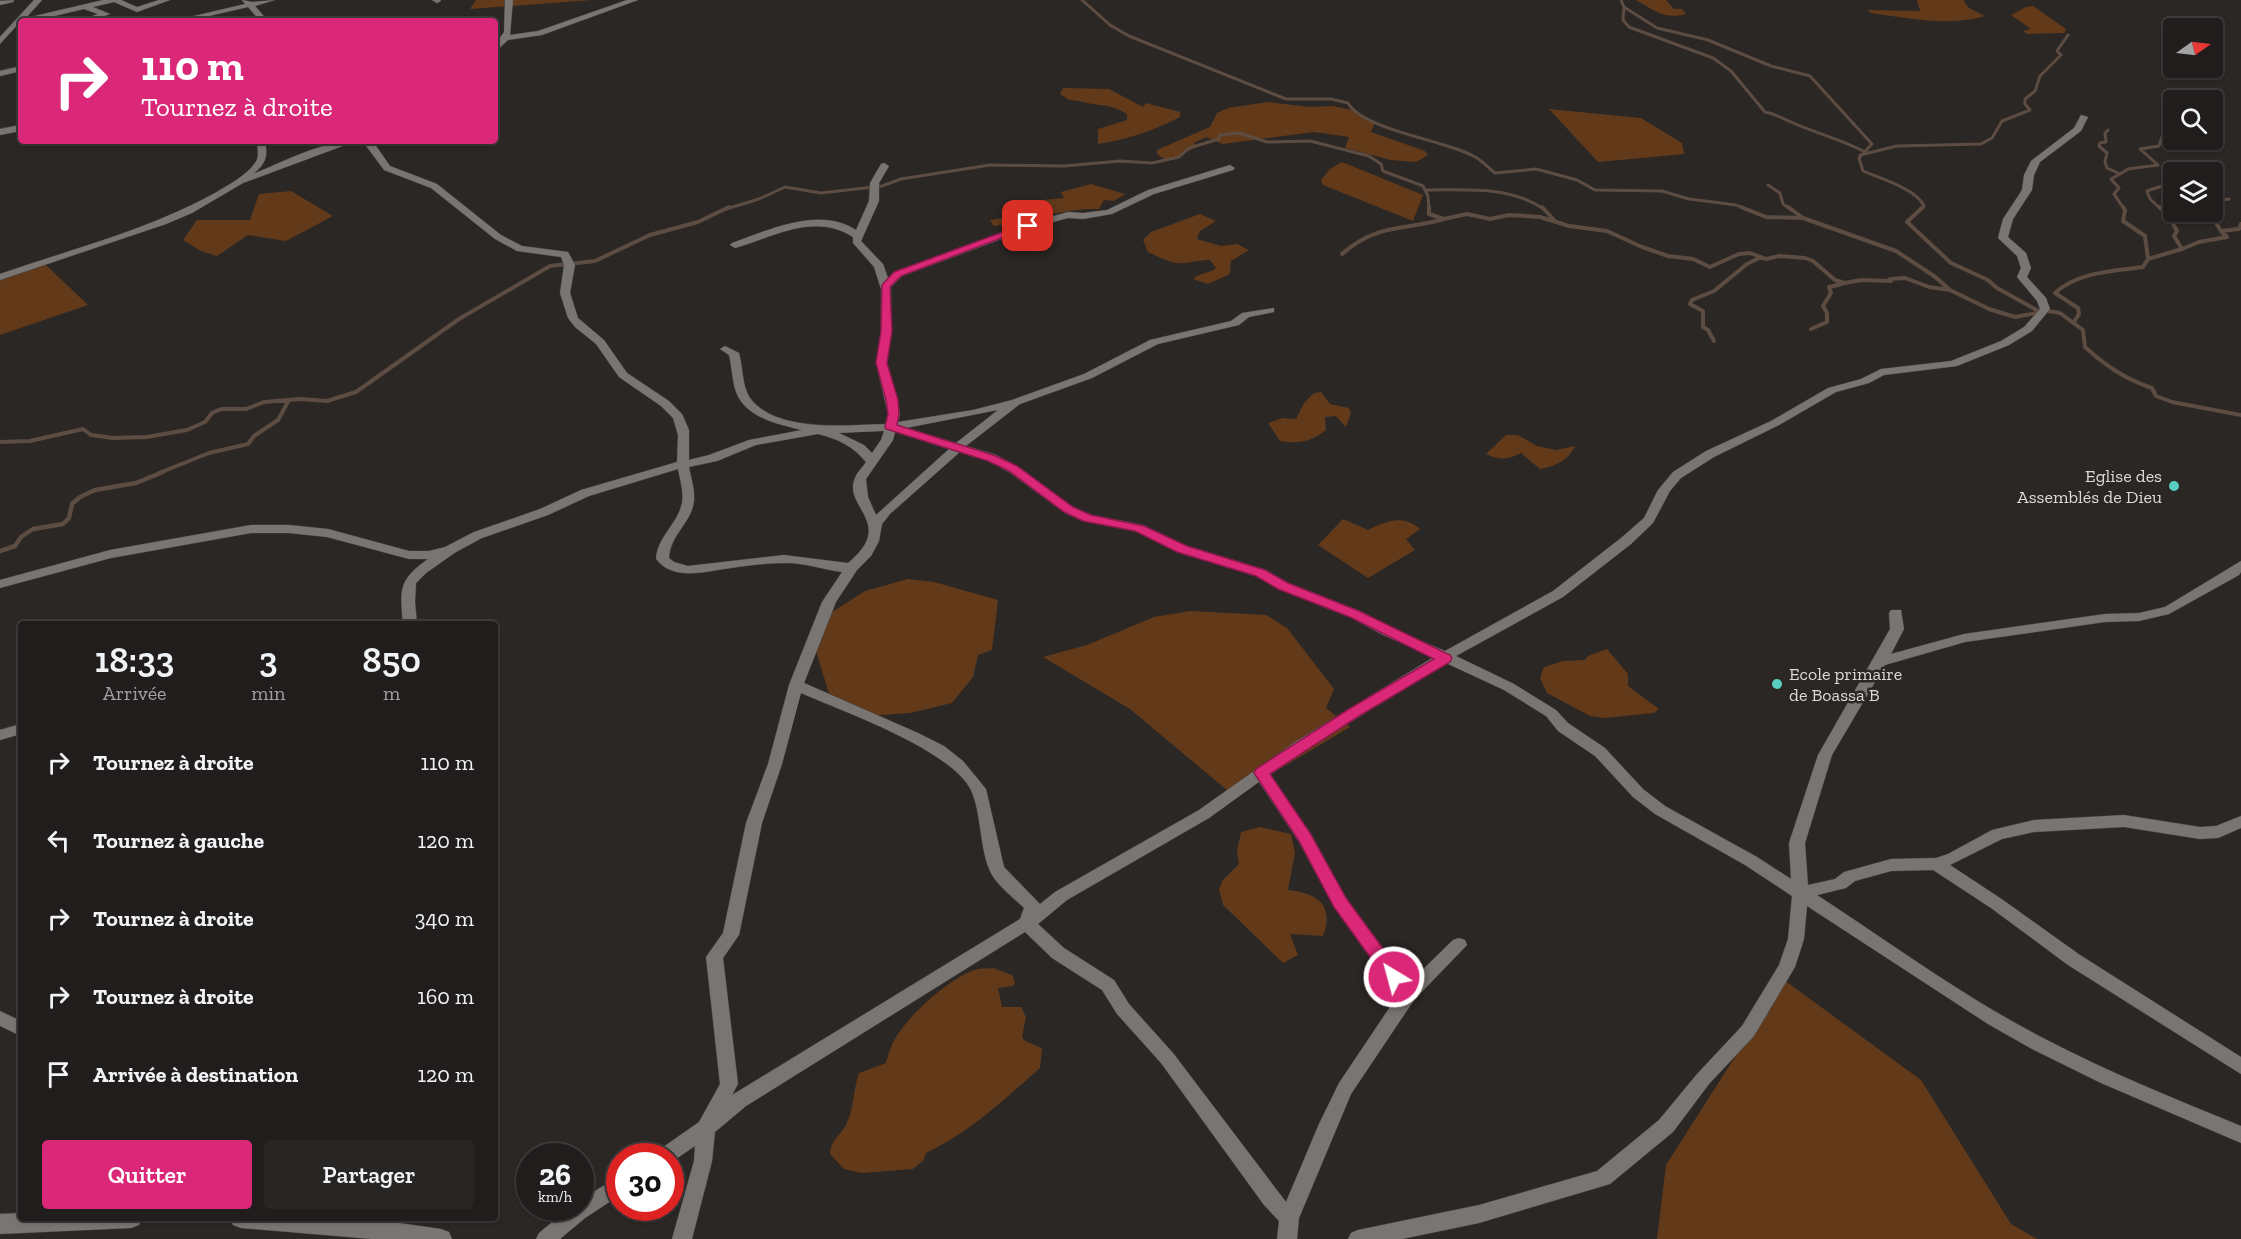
<!DOCTYPE html>
<html lang="fr">
<head>
<meta charset="utf-8">
<style>
  :root { --surface:#201d1c; --page:#282625; --text:#f1f3f6; --muted:#a2a2a3; --line:#3d3b3b; --accent:#db2777 }
  body { margin:0; font-family:"Zilla Slab",serif; background:var(--page); color:var(--text); height:100vh; display:flex; flex-direction:column; font-size:22px; white-space:nowrap }
  * { box-sizing:border-box; margin:0 }
  p { font-size:20px; color:var(--muted) }
  .icon { flex:none; width:33px; height:33px; fill:none; stroke:currentColor; stroke-width:2; stroke-linecap:round; stroke-linejoin:round }
  .map { position:relative; flex:1; overflow:hidden }
  .panel { position:absolute; left:18px; top:621px; width:480px; height:600px; display:flex; flex-direction:column; background:var(--surface); border-radius:6px; box-shadow:0 2px 4px #0004,0 0 0 2px var(--line) }
  .panel>* { flex:none }
  .top-card { position:absolute; left:18px; top:18px; width:480px; height:126px; border-radius:6px; box-shadow:0 2px 4px #0004,0 0 0 2px var(--line); background:#db2777; color:#fff; overflow:hidden }
  .needle { width:39px; rotate:76deg }
  .tools { position:absolute; left:2163px; top:18px; display:grid; gap:12px }
  .tools a { display:grid; place-items:center; width:60px; height:60px; border-radius:6px; background:var(--surface); box-shadow:0 2px 4px #0004,0 0 0 2px var(--line); font-size:30px }
  .speed { position:absolute; left:516px; top:1143px; display:flex; gap:12px; font-size:30px; font-weight:700; text-align:center }
  .speed>* { display:grid; place-content:center; width:78px; height:78px; border-radius:50%; background:var(--surface); box-shadow:0 2px 4px #0004,0 0 0 2px var(--line); line-height:1 }
  .speed small { font-size:15px; font-weight:400 }
  .speed .limit { border:9px solid #d22; background:#fff; color:#111 }
  .pin { position:absolute; display:grid; place-items:center; width:51px; height:51px; color:#fff; margin:-26px; border-radius:12px; box-shadow:0 3px 9px #0006 }
  .me { position:absolute; width:66px; margin:-33px; rotate:323deg; stroke-linejoin:round; filter:drop-shadow(0 0 4px #0008) }
  .turn { display:flex; align-items:center; gap:21px; height:126px; padding:0 24px; font-size:27px }
  .turn .icon { width:78px; height:78px; stroke-width:2.5 }
  .turn b { display:block; font-size:42px; line-height:51px }
  .eta { display:flex; justify-content:space-evenly; align-items:center; height:102px; text-align:center }
  .eta b { font-size:36px; font-weight:600; line-height:42px }
  .button { display:flex; gap:12px; margin-top:auto; padding:12px 24px }
  .button a { flex:1; height:69px; border-radius:6px; background:var(--accent); color:#fff; font-size:24px; font-weight:600; line-height:69px; text-align:center }
  .button a+a { background:var(--page); color:var(--text) }
  ul { padding:0; list-style:none }
  li { display:flex; align-items:center; gap:18px; height:78px; padding:0 24px }
  li div { flex:1 }
  li b { display:block; font-size:22px }
  li em { font-style:normal }
  .map>svg:first-child { display:block }
  .green { fill:#623a1a }
  .lines { fill:none; stroke-linecap:round; stroke-linejoin:round }
  .stream-far2 { stroke:#5d4c41; stroke-width:3 }
  .stream-far1 { stroke:#5d4c41; stroke-width:4 }
  .stream { stroke:#5d4c41; stroke-width:4.5 }
  .street-casing { stroke:#474443; stroke-width:1 }
  .secondary-casing { stroke:#474443; stroke-width:1 }
  .street { fill:#797572; fill-rule:evenodd }
  .secondary { fill:#797572; fill-rule:evenodd }
  .route { fill:#db2777; stroke:#8e194d; stroke-width:1.5 }
  .poi-dot { fill:#58cec0; stroke:#2b2725; stroke-width:2 }
  .labels { text-anchor:middle; stroke-width:5; stroke-linejoin:round; paint-order:stroke }
  .poi-label { font-size:18px; fill:#dcd9d8; stroke:#2b2725; text-anchor:end }
</style>
</head>
<body>
<div class="map">
<svg width="2241" height="1239" viewBox="0 0 2241 1239">
  <rect width="100%" height="100%" fill="#2b2725"/>
  <path class="green" d="M476 0H592L470 9Z
    M1636 0H1666L1674 9H1682L1686 14C1664 20 1654 10 1636 0Z
    M1917 0H1963L1969 8 1985 16C1948 27 1908 18 1871 13L1867 10 1920 11Z
    M2033 6 2066 29 2064 33 2027 34 2023 31 2031 29 2011 15 2026 7Z
    M1063 88 1109 89 1143 107 1146 103 1180 112V117C1153 131 1128 139 1098 144V129L1127 120V114C1111 105 1110 107 1093 104 1084 103 1079 100 1069 100L1060 94Z
    M1268 102 1309 107 1332 106 1352 110 1375 122 1371 132 1425 151 1428 155 1416 162 1391 160 1345 148 1349 137 1314 132 1223 144 1206 137 1194 143 1195 147 1179 157 1167 161 1157 154V150L1210 127 1217 113 1228 108Z
    M1549 109 1641 118 1682 143 1684 154 1598 162Z
    M1342 162 1423 195 1413 221 1323 185 1321 180 1330 169Z
    M1091 184 1125 194 1114 201 1104 200 1099 209C1063 208 1030 221 994 226L990 220 1023 214 1020 202 1064 198 1061 192Z
    M291 191 333 216 286 241 248 235 217 256 201 251 183 240 197 220H250L259 194Z
    M1200 214 1216 221 1200 231 1197 239 1221 246 1237 244 1249 250 1231 261 1230 274 1208 284 1193 279C1201 272 1209 274 1216 268L1210 260C1201 260 1194 262 1185 263 1173 265 1159 257 1148 252L1143 240 1151 232Z
    M46 265 88 305 0 335V280Z
    M1321 392 1330 404 1349 408 1351 413 1346 427 1336 416 1325 417 1326 430C1311 442 1298 444 1280 441L1268 423 1283 418 1296 419 1304 403 1314 393Z
    M1506 435H1518L1537 446 1556 450 1575 446C1569 460 1554 467 1540 469L1521 453C1509 460 1498 460 1486 454Z
    M1343 519 1368 530C1386 521 1403 514 1420 529L1406 539 1415 550 1368 578 1318 545Z
    M908 579 934 582 998 600 992 650 978 655 973 677 952 703 910 713 865 716 831 700 815 648 822 639 829 614 865 591Z
    M1190 611 1266 615 1287 628 1334 689 1326 708 1350 727 1268 776 1228 791 1130 709 1043 657 1087 645 1154 617Z
    M1607 649 1628 674V686L1659 709 1654 713 1604 718 1590 716 1547 693 1540 678 1544 667 1563 661 1585 660 1588 656Z
    M1260 827 1291 834 1295 853 1288 890C1317 893 1335 905 1323 936L1290 934 1298 955 1283 963 1223 905 1219 889 1223 880 1239 864 1237 851 1241 832Z
    M993 968 1012 975 1015 982 1013 986 998 988 1002 1007H1021L1026 1017 1022 1037 1025 1041 1042 1048 1040 1068C1005 1099 969 1133 926 1153L923 1161 913 1169 861 1173 844 1169 830 1154C830 1142 840 1135 846 1125 854 1109 853 1090 859 1073L886 1063C888 1057 889 1051 892 1045 902 1020 952 975 978 969 983 968 988 969 993 968Z
    M1784 980 1921 1080 2011 1224 2037 1239H1657L1666 1165Z"/>
  <g class="lines">
    <path class="stream-far2" d="M1082 0 1110 25 1129 36 1286 99H1331L1348 103C1364 131 1448 140 1477 158 1483 162 1489 168 1495 173L1536 169 1577 180 1595 190 1662 191 1689 199 1736 205 1745 209
      M1621 0 1624 7 1657 28 1708 40 1771 66 1810 76 1872 144 1859 158 1863 171C1879 178 1917 189 1924 206L1921 209
      M1624 7 1623 20 1629 27 1713 58 1731 71 1765 112C1776 114 1781 118 1791 122 1815 133 1840 139 1863 151
      M2108 130 2105 133 2106 142 2100 143 2099 146 2107 153 2105 162 2107 168 2120 174 2111 179 2119 188 2114 194 2124 209
      M1860 155 1897 146 1981 144 1992 138 2002 121 2030 110 2025 104V99L2035 91 2040 76 2061 55 2057 51 2068 35
      M2212 172 2223 168
      M2120 174 2128 169 2158 165 2140 149 2159 146 2162 137
      M1768 185 1780 193 1783 204 1790 209
      M1427 190C1468 190 1509 186 1544 209
      M2212 202 2229 199
      M726 209 759 199 785 187 821 193 882 186 901 179 990 165 1064 166 1120 161 1152 163 1179 157 1189 148 1219 139 1220 135 1239 133 1267 142 1310 141 1369 156 1381 164 1383 171 1423 186 1428 196 1429 209
      M2161 209 2150 199 2147 191 2162 186 2174 176"/>
    <path class="stream-far1" d="M1429 207V214L1444 219 1467 214 1490 219 1509 215 1540 217 1569 226 1607 231 1642 247 1668 256 1693 259 1710 267 1739 254 1750 253 1766 259 1780 256 1805 258 1813 261 1835 280 1845 283 1861 280 1891 281 1890 279 1905 278 1929 287 1950 290
      M1542 207 1555 221
      M1741 207 1766 217 1803 218 1896 251 1934 276 1950 290 1989 309 2015 317 2048 311 2060 313 2083 330 2085 347C2106 366 2125 379 2152 388L2156 396 2172 402 2241 415
      M1788 207 1803 218
      M1923 207 1907 222 1951 263 1988 280 1997 288 2042 313
      M2209 212 2221 231
      M2182 249 2199 242 2227 237 2221 231 2239 229 2241 224
      M1342 254C1377 223 1403 231 1444 219
      M2148 259 2182 249 2174 236 2177 231 2168 215 2159 207
      M2074 322 2079 314 2078 308 2055 293C2077 272 2114 271 2143 267L2148 259 2145 236 2123 221 2125 210 2123 207
      M1811 329 1827 322V313L1823 306 1831 293 1829 287 1842 284
      M1714 341 1708 330 1703 327V311L1690 304 1692 300 1714 291 1747 264 1761 257
      M0 442 30 441 83 429 91 435 113 438 147 437 187 430 205 422 212 413 221 409H246L264 402 300 399 327 401 356 392 459 319 550 266 595 261 650 235 698 222 729 207
      M159 473 209 453 248 444 254 436 278 420 289 400"/>
    <path class="stream" d="M0 551 15 546 21 537 33 529 63 524 69 518 72 504 80 497 95 490 136 483 163 472"/>
    <g class="street-casing">
      <path id="street" d="M14 0 13 2 0 5V1Z
        M34 0H42L26 18 103 0H121L137 7 159 0H170L137 12 114 2 93 7 110 14 91 21H79L98 14 84 9 33 21H21L0 44V37Z
        M242 0 252 2 275 0 255 6 268 21H260L248 7 187 21H173L245 4Z
        M432 0H440L441 1 437 3Z
        M505 0H513L510 35 538 31 627 0H638L542 35 508 40 495 52V45L504 32Z
        M21 66V71L0 76V71Z
        M2081 115 2088 117 2081 131 2040 162 2034 175 2032 190 2013 219 2008 237 2026 253 2031 268 2027 277 2046 298 2050 309 2032 331 2009 345 1957 366 1884 375 1869 383 1836 392 1779 425 1714 457 1681 478 1670 491 1653 523 1631 544 1563 597 1456 656 1514 684 1556 710 1568 723 1605 748 1643 789 1665 806 1757 857 1791 879 1789 843 1818 755 1890 629 1889 613 1891 610H1901L1904 629 1891 654 1964 634 2105 614 2139 613 2165 607 2241 561V572L2239 575 2169 614 2139 621 2105 622 1965 642 1885 665 1832 755 1805 843 1808 885 1835 879 1844 872 1891 859 1936 858 1948 854 1992 830 2034 820 2124 815 2200 827 2216 826 2241 816V828L2218 838 2200 839 2124 827 2034 832 2002 839 1950 865 2003 900 2080 955 2241 1057V1074L2068 965 1991 908 1933 870 1891 871 1855 881 1846 888 1817 895C1892 944 1965 998 2045 1039 2108 1072 2175 1099 2241 1126V1143L2101 1083 2032 1049 1988 1024 1807 906 1804 939 1795 967 1754 1036 1709 1084 1673 1132 1610 1184 1479 1223 1402 1239H1348L1351 1233 1358 1230 1479 1205 1597 1171 1659 1120 1697 1074 1742 1026 1779 965 1788 939 1792 896 1745 865 1655 814 1633 797 1595 756 1558 731 1546 716 1504 690 1446 663 1305 750 1270 775 1311 834 1346 898 1409 983 1453 940 1459 938 1465 940 1467 945 1414 1000 1351 1094 1299 1218 1297 1239H1277L1279 1221 1264 1205 1161 1063 1117 1014 1102 990 1052 958 1025 932 746 1106 715 1132 712 1161 692 1239H672L694 1161 695 1146 670 1163V1156H657L659 1150 699 1122 720 1084 706 957 723 933 746 823 768 764 789 685 822 602 842 572C824 570 806 563 787 563 768 563 749 565 731 568 706 571 674 582 656 559 657 537 678 524 682 503 684 492 680 480 678 469L589 496 548 515 482 538 456 552 426 573 416 583 415 602 417 624H403C400 590 398 580 428 559H409L327 537 289 533H251L111 558 0 588V580L110 550 251 525H289L328 529 409 551H429L445 547 474 532 540 509 581 490 677 462 678 435 673 418 661 406 619 377 596 344 575 327 568 318 560 293 564 265 561 257 517 251 495 239 431 188 384 170 367 147 361 141 374 143 390 166 437 184 501 235 522 246 568 252 575 265 570 293 578 318 604 340 627 373 669 401 682 414 689 430V460L709 455 749 440 802 430C778 424 746 418 736 392 732 380 732 367 729 355L720 349 725 346 739 353C743 367 742 386 750 398 776 433 848 425 886 424L888 414 876 362 881 331V289L874 267 853 243V237C814 212 774 237 735 248L730 245 732 243C769 230 819 206 856 230L869 201 870 183 881 164 884 163 889 166 879 183V201L861 241 883 264 888 278 894 272 1025 224 1068 212 1083 213 1107 210 1148 190 1230 165 1235 168 1233 170 1154 194 1112 214 1083 219 1068 218 1031 228 902 276 891 287V331L886 362 900 414 898 422 973 410 1012 400 1084 374 1150 340 1231 321 1242 313 1274 308V312L1249 317 1239 325 1158 344 1092 378 1020 404 966 446 996 455 1017 466 1073 507 1091 515 1143 525 1187 546 1266 570 1288 583 1360 611 1393 629 1445 651 1553 591 1621 538 1644 518 1658 490 1673 472 1706 451 1771 421 1828 388 1861 379 1881 369 1951 361 2001 341 2024 327 2040 309 2037 301 2017 277 2021 268 2017 256 1998 238 2003 219 2022 190 2024 175 2031 161 2074 128ZM998 410 956 443 906 428ZM884 431 881 440 872 453 864 445 839 433ZM895 432 949 449 876 515 868 497 866 479 893 440ZM818 434C838 439 853 446 866 462 863 467 857 472 855 478 842 507 897 523 848 563L784 555 688 566 674 562 669 558C670 535 692 522 694 501 695 489 691 478 689 467L717 461 756 445ZM960 452 988 461 1009 472 1065 513 1084 521 1135 531 1177 552 1256 576 1278 589 1350 617 1383 635 1434 657 1295 742 1199 810 1055 892 1040 904 1004 867 986 789 963 761 944 746 918 733 804 683 836 602 857 570 871 556 879 541 882 524 890 514ZM801 693C844 712 950 749 971 790 981 811 980 850 990 871 996 885 1014 898 1024 908L1020 919 732 1095 738 1084 723 958 739 935 762 823 782 764ZM1259 782 1299 842 1334 906 1398 995 1339 1083 1319 1124 1286 1202 1173 1053 1129 1004 1114 980 1064 948 1038 924 1067 900 1209 818Z
        M21 125V131L0 135V129Z
        M257 141H265C268 157 266 164 253 174 286 161 321 141 356 141L243 183 192 213 166 224 0 280V274C72 249 148 230 215 193 228 185 246 176 255 163 260 157 257 148 257 141Z
        M21 724V734L0 740V730Z
        M0 1011 21 1021V1036L0 1026Z
        M620 1176V1195L585 1218 560 1239H536L539 1233 569 1208H580V1200Z"/>
    </g>
    <g class="secondary-casing">
      <path id="secondary" d="M21 1213V1218H142L139 1225 131 1228 0 1234V1214Z
        M230 1218H365L441 1229 449 1232 452 1239H372L241 1228 233 1225Z"/>
    </g>
    <use href="#street" class="street"/>
    <use href="#secondary" class="secondary"/>
  </g>
  <path class="route" d="M1025 224 1033 226 901 276 890 287 892 331 887 363 898 400 899 414 897 425 996 456 1017 466 1073 507 1091 515 1144 526 1187 546 1265 570 1288 583 1359 611 1450 655 1452 658 1450 662 1359 716 1270 774 1310 833 1346 898 1400 972 1403 977 1400 982 1394 984 1388 982 1334 907 1299 841 1254 773 1256 769 1349 709 1434 659 1350 617 1278 589 1256 576 1177 552 1135 531 1083 521 1064 512 1009 471 988 461 886 429 885 427 888 414 886 400 876 363 881 331 882 285 894 272Z"/>
  <g class="poi-dot">
    <circle cx="2174" cy="486" r="6"/>
    <circle cx="1777" cy="684" r="6"/>
  </g>
  <g class="labels">
    <g class="poi-label">
      <text x="2162" y="482">Eglise des<tspan x="2162" dy="21">Assemblés de Dieu</tspan></text>
      <text x="1789" y="680" text-anchor="start">Ecole primaire<tspan x="1789" dy="21">de Boassa B</tspan></text>
    </g>
  </g>
</svg>
<div class="tools">
<a><svg class="needle" viewBox="-14 -14 28 28"><path d="M0-13l5 13h-10z" fill="#e53935"/><path d="M0 13l5-13h-10z" fill="#a2a2a3"/></svg></a>
<a><svg class="icon" aria-label="search" viewBox="0 0 24 24"><circle cx="10" cy="10" r="6"/><path d="M15 15l6 6"/></svg></a>
<a><svg class="icon" aria-label="layers" viewBox="0 0 24 24"><path d="M12 4l9 5-9 5-9-5zM3 14l9 5 9-5"/></svg></a>
</div>
<div class="speed"><div>26<small>km/h</small></div><div class="limit">30</div></div>
<div class="pin" style="left:1028px;top:226px;background:#d93025"><svg class="icon" aria-label="arrive" viewBox="0 0 24 24"><path d="M6 21V4h12l-3 4 3 4H6"/></svg></div>
<svg class="me" style="left:1394px;top:977px" viewBox="-20 -20 40 40"><circle r="17" fill="#db2777" stroke="#fff" stroke-width="3"/><path d="M0-11L8 9 0 5-8 9z" fill="#fff"/></svg>
<div class="top-card">
<div class="turn"><svg class="icon" aria-label="right" viewBox="0 0 24 24"><path d="M7 20v-9h11M14 6l5 5-5 5"/></svg><div><b>110 m</b>Tournez à droite</div></div>
</div>
<section class="panel">
<div class="eta">
<div><b>18:33</b><p>Arrivée</p></div>
<div><b>3</b><p>min</p></div>
<div><b>850</b><p>m</p></div>
</div>
<ul>
<li><svg class="icon" aria-label="right" viewBox="0 0 24 24"><path d="M7 20v-9h11M14 6l5 5-5 5"/></svg><div><b>Tournez à droite</b></div><em>110 m</em></li>
<li><svg class="icon" aria-label="left" viewBox="0 0 24 24"><path d="M17 20v-9H6M10 6l-5 5 5 5"/></svg><div><b>Tournez à gauche</b></div><em>120 m</em></li>
<li><svg class="icon" aria-label="right" viewBox="0 0 24 24"><path d="M7 20v-9h11M14 6l5 5-5 5"/></svg><div><b>Tournez à droite</b></div><em>340 m</em></li>
<li><svg class="icon" aria-label="right" viewBox="0 0 24 24"><path d="M7 20v-9h11M14 6l5 5-5 5"/></svg><div><b>Tournez à droite</b></div><em>160 m</em></li>
<li><svg class="icon" aria-label="arrive" viewBox="0 0 24 24"><path d="M6 21V4h12l-3 4 3 4H6"/></svg><div><b>Arrivée à destination</b></div><em>120 m</em></li>
</ul>
<div class="button"><a>Quitter</a><a>Partager</a></div>
</section>
</div>
</body>
</html>
